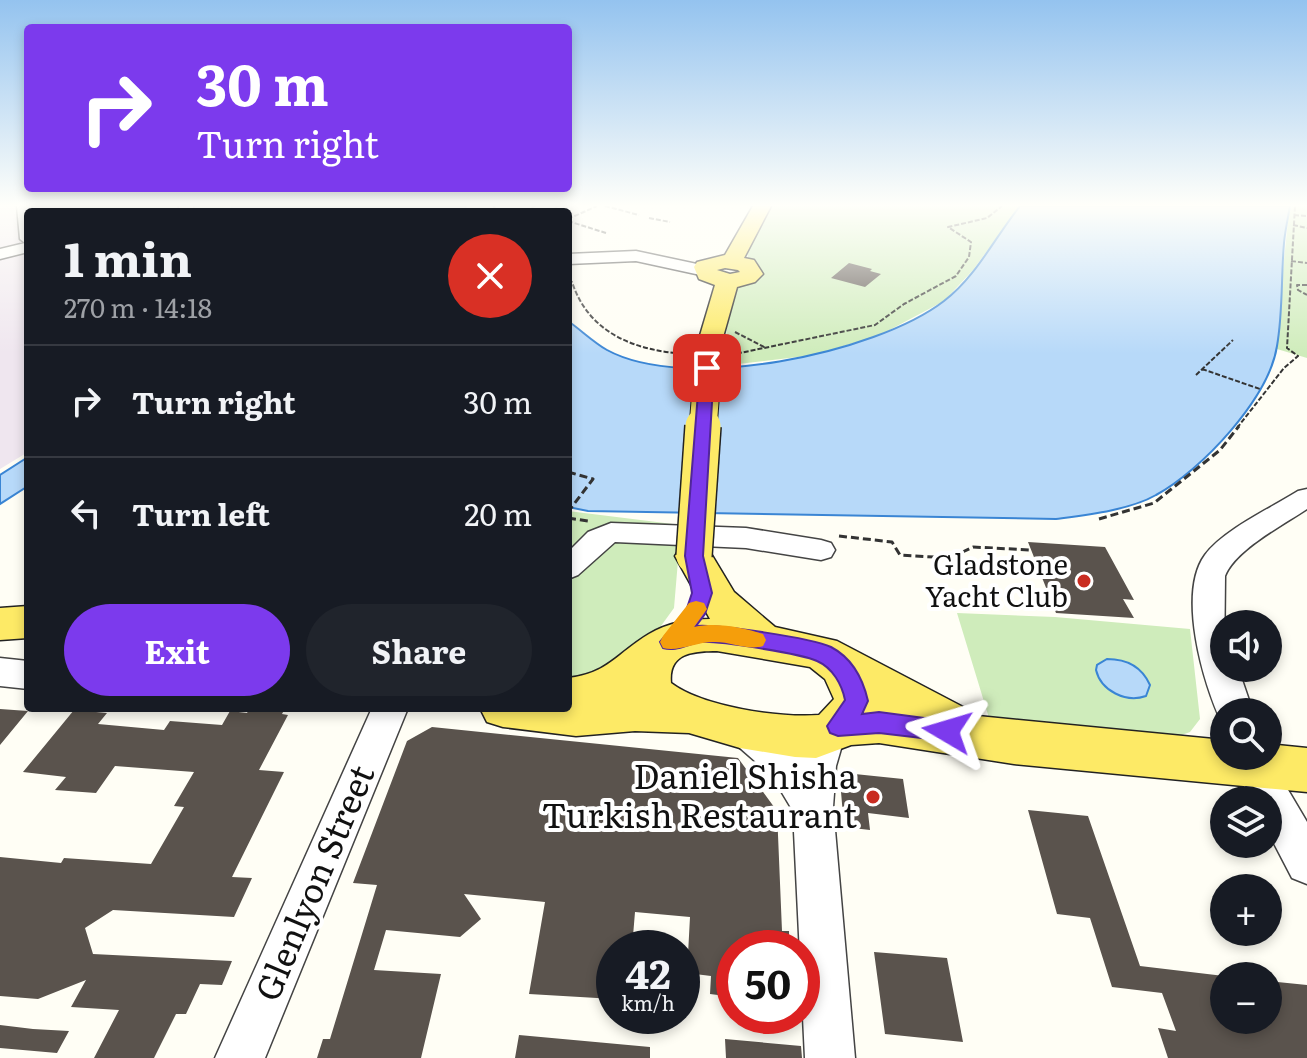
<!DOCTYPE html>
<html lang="en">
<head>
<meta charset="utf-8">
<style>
  :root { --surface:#171b24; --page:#20242c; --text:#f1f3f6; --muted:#9ea1a6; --line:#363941; --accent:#7c3aed }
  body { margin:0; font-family:Literata,serif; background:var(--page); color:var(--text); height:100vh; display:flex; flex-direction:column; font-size:30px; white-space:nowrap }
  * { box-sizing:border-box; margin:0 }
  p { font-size:26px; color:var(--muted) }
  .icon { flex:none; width:44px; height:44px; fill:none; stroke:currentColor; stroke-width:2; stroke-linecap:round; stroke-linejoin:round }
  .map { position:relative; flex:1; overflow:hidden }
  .sheet { position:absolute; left:24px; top:208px; width:548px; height:504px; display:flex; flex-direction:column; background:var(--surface); border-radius:8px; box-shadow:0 4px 12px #0003 }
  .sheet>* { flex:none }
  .banner { position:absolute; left:24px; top:24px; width:548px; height:168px; border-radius:8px; box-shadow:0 4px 12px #0003; background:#7c3aed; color:#fff; overflow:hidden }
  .controls { position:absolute; left:1210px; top:610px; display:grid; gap:16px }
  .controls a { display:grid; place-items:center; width:72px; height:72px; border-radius:50%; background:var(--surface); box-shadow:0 4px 12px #0003; font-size:40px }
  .speed { position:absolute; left:596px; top:930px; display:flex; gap:16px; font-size:40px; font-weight:700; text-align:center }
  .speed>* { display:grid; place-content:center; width:104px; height:104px; border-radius:50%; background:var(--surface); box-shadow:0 4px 12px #0003; line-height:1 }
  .speed small { font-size:20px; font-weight:400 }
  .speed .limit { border:12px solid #d22; background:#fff; color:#111 }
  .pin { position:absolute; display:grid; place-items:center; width:68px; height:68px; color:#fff; margin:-34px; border-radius:16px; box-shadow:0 4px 12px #0006 }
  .me { position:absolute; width:88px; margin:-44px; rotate:277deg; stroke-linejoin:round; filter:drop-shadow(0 0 6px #0008) }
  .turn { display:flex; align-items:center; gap:28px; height:168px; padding:0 40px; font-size:36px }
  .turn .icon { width:104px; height:104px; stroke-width:2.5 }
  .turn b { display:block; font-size:56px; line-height:68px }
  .round { display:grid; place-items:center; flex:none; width:84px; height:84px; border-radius:42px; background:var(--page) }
  .head { display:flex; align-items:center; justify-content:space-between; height:136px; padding:0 40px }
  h1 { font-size:48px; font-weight:700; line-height:60px }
  .action { display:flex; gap:16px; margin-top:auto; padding:16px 40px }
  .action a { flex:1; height:92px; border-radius:48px; background:var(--accent); color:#fff; font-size:32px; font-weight:700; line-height:92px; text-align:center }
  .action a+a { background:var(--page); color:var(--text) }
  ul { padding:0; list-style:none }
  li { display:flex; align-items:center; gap:24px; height:112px; padding:0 40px; border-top:2px solid var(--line) }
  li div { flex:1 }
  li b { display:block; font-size:30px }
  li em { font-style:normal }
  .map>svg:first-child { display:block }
  .industrial { fill:#efe6ef }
  .green { fill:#cfecbb }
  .water { fill:#b7d9f9; stroke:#3a85d4; stroke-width:2 }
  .building { fill:#5a534d }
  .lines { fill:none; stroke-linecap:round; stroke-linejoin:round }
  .minor-casing { stroke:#444; stroke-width:3 }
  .major-casing { stroke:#222; stroke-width:3 }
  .path-far1 { stroke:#333; stroke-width:2; stroke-dasharray:5 2; stroke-linecap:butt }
  .path { stroke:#333; stroke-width:3; stroke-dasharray:8 4; stroke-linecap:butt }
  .minor { fill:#fff; fill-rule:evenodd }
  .major { fill:#fdea66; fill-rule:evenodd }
  .major-bridge-far1-casing { stroke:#222; stroke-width:29; stroke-linecap:butt }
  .major-bridge-casing { stroke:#222; stroke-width:38; stroke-linecap:butt }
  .major-bridge-far1 { stroke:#fdea66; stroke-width:27 }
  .major-bridge { stroke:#fdea66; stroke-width:35 }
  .route { fill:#7c3aed; stroke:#51269a; stroke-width:2 }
  .slow { fill:#f59e0b }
  .poi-dot { fill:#c92c21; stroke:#fff; stroke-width:3 }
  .labels { text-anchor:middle; stroke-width:8; stroke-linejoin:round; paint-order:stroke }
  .poi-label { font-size:28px; fill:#111; stroke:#fff; text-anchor:end }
  .near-poi-label { font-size:34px; fill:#111; stroke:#fff; text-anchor:end }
  .near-street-label { font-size:34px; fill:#111; stroke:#fff }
</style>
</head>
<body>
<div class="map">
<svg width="1307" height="1058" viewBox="0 0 1307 1058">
  <rect width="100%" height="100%" fill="#fffef5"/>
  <path class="industrial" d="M0 206H225L223 212H28V452L0 469Z"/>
  <path class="green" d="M90 206H225L223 212H63Z
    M771 206H1020L973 270 944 301 880 335 814 355 721 366 734 286 748 260 747 247Z
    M1290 206H1307V358L1277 349C1280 301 1284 254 1290 206Z
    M568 511 681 525 674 608 653 637 628 662 568 681Z
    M957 613 1055 617 1190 629 1200 719 1190 732 1176 737 989 718Z"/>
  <path class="water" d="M232 206H465L467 212H231Z
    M1020 206H1290C1288 218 1285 231 1284 243 1281 277 1283 312 1277 346 1269 398 1202 470 1156 495 1130 510 1086 515 1056 519L588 511 568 507V321C581 330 593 342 607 350 686 393 875 354 944 301 976 277 995 237 1020 206Z
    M28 457V486L0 504V475Z
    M1107 659C1126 659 1142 667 1150 685L1146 696C1126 703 1101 691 1096 670L1097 665Z"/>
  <path class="building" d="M849 263 872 269 870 271 881 274 865 287 831 278Z
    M1028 542 1105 547 1134 600 1123 599 1134 618 1056 613Z
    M250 708H285L282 714 288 715 259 770 284 772 232 877 252 878 234 917 113 910 85 928 93 954 232 961 222 985 200 984 186 1014H176L154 1058H94L119 1010 71 1007 86 980 38 999 0 996V857L61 863 64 858 151 864 184 807 174 806 194 772 115 766 96 793 55 790 66 777 23 772 74 710 107 713 98 724 164 730 170 721 222 725 230 711 247 713Z
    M0 709 28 711 0 745Z
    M432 727 738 758 777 811 782 931H789V948H734V997L710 994 711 976 687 973 690 917 635 912 632 948H614V999L529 994 545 902 464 894 481 919 460 937 386 930 374 970 441 974 421 1058H317L323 1039H330L377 885 353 883 407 741Z
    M845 773 903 779 909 818 868 813 870 830 844 827 840 780Z
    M1028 810 1088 816 1140 966 1224 976V1020H1268V981L1307 985V1058H1168L1158 1028 1176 1031 1162 993 1112 987 1090 918 1057 914Z
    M874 952 947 958 963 1042 885 1034Z
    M0 1025 33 1029 69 1031 57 1053 0 1048Z
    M519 1035 650 1047V1058H515Z
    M725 1039 801 1046 802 1058H726Z"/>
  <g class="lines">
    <g class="minor-casing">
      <path id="minor" d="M17 206H31L32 212H28V252L0 259V249L25 243 20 239Z
        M179 206H193V212H179Z
        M536 206H557L548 212H528Z
        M636 251 711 267 714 271 705 276 636 261 568 264V254Z
        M1307 489V509C1283 525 1235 550 1225 576L1224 668H1238L1253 712H1224L1222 723C1203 684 1177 593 1205 555 1223 530 1271 508 1298 491Z
        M611 523 746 528 821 540 831 543 835 550 831 557 821 560 746 548 615 542 578 575 568 579V552L588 532Z
        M0 658 28 661V689L0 686Z
        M372 708H408L265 1058H215Z
        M745 714 758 719 801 756 814 724 827 719 840 724 845 735 836 766 833 807 855 1058H805L793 811 772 776 732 741 727 730 732 719Z
        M1229 756H1268L1307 822V884L1292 878 1268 832V800H1251Z"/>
    </g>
    <g class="major-casing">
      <path id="major" d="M753 206H771L744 258 754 260 763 274 755 282 737 287 718 355H700L696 349 715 285 699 279 694 267 697 262 725 255ZM725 268 738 270 740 272 730 274 717 270Z
        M694 543 707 547 734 592 775 627 837 641 963 707 968 715 1224 740V756H1268V744L1307 748V792L1014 764 879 743 851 745 816 758 795 757 740 748 689 733 635 731 576 736 503 727 487 722 480 708H568V678C609 673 617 653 649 634 667 623 690 619 710 619L675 556 681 547ZM717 651 810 667 825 679 834 699 819 715C779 718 703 707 671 683 668 653 693 651 717 651Z
        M28 606V638L0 640V608Z"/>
    </g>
    <path class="path-far1" d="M493 206 498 212
      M605 206 639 215
      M1294 215 1307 216
      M649 218 670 222
      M568 219 597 206
      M568 221 606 233
      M1293 225 1307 228
      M1291 261 1307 263
      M568 280 572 282C589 334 636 351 687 354
      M1307 285H1297L1298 290 1307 295
      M735 332 766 348
      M730 355 875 325 904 304 956 276 969 257 971 242 948 227 987 218 1002 206
      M1202 369 1260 389
      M1196 375 1233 340
      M1237 428 1284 368 1298 356 1287 348 1295 206"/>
    <path class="path" d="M568 472 593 479 571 508
      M568 518 588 521
      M1099 519 1154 503 1220 450 1239 426
      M839 536 892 542 900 555 950 558 973 547 1031 550"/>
    <use href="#minor" class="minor"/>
    <use href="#major" class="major"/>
    <g class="major-bridge-far1-casing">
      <path id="major-bridge-far1" d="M703 428 709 349"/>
    </g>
    <g class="major-bridge-casing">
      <path id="major-bridge" d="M694 556 703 426"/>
    </g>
    <use href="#major-bridge-far1" class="major-bridge-far1"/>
    <use href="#major-bridge" class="major-bridge"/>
  </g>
  <linearGradient id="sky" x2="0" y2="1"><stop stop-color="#94c3ef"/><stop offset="0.58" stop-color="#fffffa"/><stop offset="1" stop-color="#fffffa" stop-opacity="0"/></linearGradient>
  <rect width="1307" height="354" fill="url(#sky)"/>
  <path class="route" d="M707 364 714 368 703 556 712 593 705 614 696 626C717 624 812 638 831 647 852 658 863 679 868 701L862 714 879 712 947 721 955 724 958 731 955 738 947 741 879 733 838 736 830 733 827 726 845 700C842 685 833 668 817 661 802 654 716 640 700 642 687 644 676 652 663 648L660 642 686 611 692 593 685 556 700 368Z"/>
  <path class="slow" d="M696 601 704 603 707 609 694 627C716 622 742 627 763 634L766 640 763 646C747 651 730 641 713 642 697 642 678 652 663 648L660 642 663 636 689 603Z"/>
  <g class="poi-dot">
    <circle cx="1084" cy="581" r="8"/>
    <circle cx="873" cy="797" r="8"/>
  </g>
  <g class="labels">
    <g class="poi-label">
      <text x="1068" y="575">Gladstone<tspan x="1068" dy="32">Yacht Club</tspan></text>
    </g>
    <g class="near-poi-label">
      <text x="857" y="789">Daniel Shisha<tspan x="857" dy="39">Turkish Restaurant</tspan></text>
    </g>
    <g class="near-street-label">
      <text transform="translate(315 883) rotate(-67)" y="12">Glenlyon Street</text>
    </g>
  </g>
</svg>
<div class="controls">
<a><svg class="icon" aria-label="sound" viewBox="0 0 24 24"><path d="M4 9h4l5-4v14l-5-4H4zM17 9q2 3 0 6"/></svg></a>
<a><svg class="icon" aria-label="search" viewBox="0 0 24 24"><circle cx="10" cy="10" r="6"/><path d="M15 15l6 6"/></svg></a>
<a><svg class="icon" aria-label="layers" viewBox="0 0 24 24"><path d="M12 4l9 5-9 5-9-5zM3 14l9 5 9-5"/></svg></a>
<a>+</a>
<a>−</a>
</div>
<div class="speed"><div>42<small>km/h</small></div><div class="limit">50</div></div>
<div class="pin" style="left:707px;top:368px;background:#d93025"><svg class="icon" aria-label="arrive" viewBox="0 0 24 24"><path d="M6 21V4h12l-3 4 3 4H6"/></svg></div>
<svg class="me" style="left:947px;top:731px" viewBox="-20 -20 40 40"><path d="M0-17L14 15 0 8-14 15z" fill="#7c3aed" stroke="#fff" stroke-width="4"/></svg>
<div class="banner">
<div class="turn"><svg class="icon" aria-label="right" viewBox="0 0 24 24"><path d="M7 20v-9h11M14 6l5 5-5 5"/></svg><div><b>30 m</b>Turn right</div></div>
</div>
<section class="sheet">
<div class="head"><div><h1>1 min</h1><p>270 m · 14:18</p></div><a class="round" style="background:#d93025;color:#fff"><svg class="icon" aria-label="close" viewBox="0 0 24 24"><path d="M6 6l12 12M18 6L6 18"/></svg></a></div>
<ul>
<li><svg class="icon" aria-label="right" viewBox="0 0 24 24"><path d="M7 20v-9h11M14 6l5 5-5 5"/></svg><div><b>Turn right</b></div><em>30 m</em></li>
<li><svg class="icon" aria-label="left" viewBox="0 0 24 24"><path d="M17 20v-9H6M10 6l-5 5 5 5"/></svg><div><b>Turn left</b></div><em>20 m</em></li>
</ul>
<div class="action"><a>Exit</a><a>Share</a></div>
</section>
</div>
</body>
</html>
